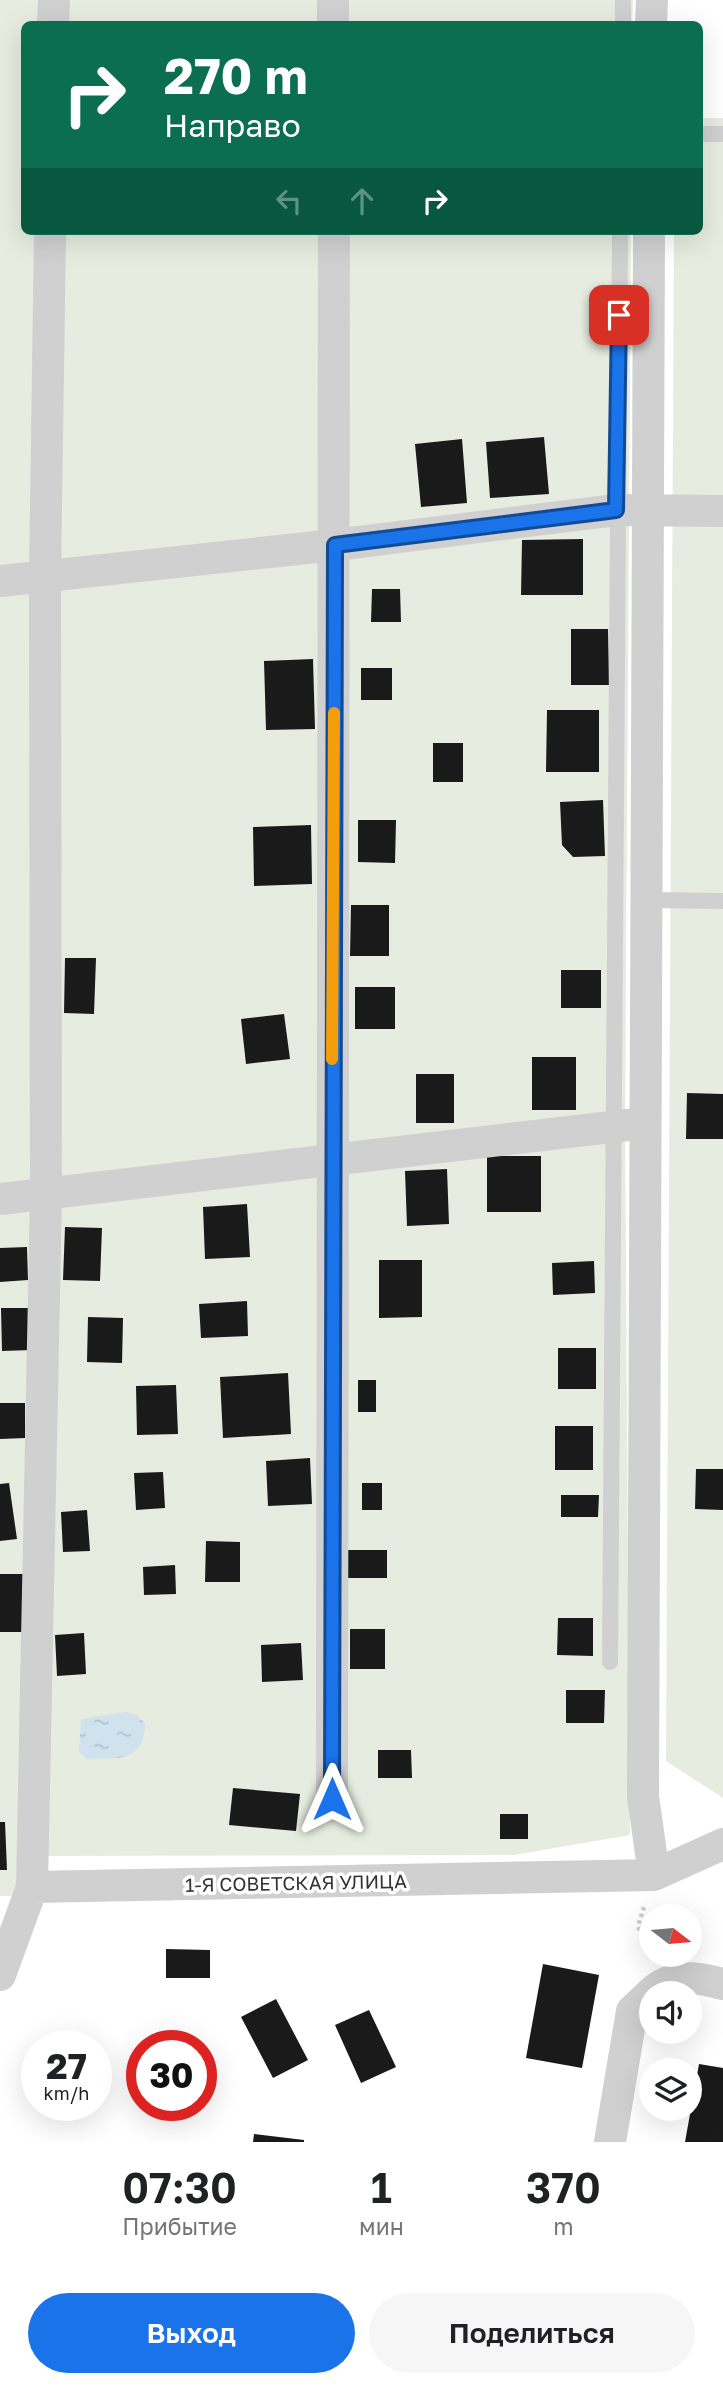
<!DOCTYPE html>
<html lang="ru">
<head>
<meta charset="utf-8">
<style>
  :root { --surface:#fff; --page:#f6f6f6; --text:#202124; --muted:#757577; --accent:#1a73e8 }
  body { margin:0; font-family:"Golos Text",sans-serif; background:var(--page); color:var(--text); height:100vh; display:flex; flex-direction:column; font-size:26px; white-space:nowrap }
  * { box-sizing:border-box; margin:0 }
  p { font-size:23px; color:var(--muted) }
  .icon { flex:none; width:38px; height:38px; fill:none; stroke:currentColor; stroke-width:2; stroke-linecap:round; stroke-linejoin:round }
  .map { position:relative; height:2142px; overflow:hidden }
  .drawer { display:flex; flex-direction:column; background:var(--surface); flex:1 }
  .drawer>* { flex:none }
  .guide { position:absolute; left:21px; top:21px; width:682px; height:214px; border-radius:10px; box-shadow:0 7px 28px #0002; background:#0b6e4f; color:#fff; overflow:hidden }
  .needle { width:46px; rotate:106deg }
  .controls { position:absolute; left:639px; top:1904px; display:grid; gap:14px }
  .controls a { display:grid; place-items:center; width:63px; height:63px; border-radius:50%; background:var(--surface); box-shadow:0 7px 28px #0002; font-size:35px }
  .speed { position:absolute; left:21px; top:2030px; display:flex; gap:14px; font-size:35px; font-weight:700; text-align:center }
  .speed>* { display:grid; place-content:center; width:91px; height:91px; border-radius:50%; background:var(--surface); box-shadow:0 7px 28px #0002; line-height:1 }
  .speed small { font-size:18px; font-weight:400 }
  .speed .limit { border:10px solid #d22; background:#fff; color:#111 }
  .pin { position:absolute; display:grid; place-items:center; width:60px; height:60px; color:#fff; margin:-30px; border-radius:14px; box-shadow:0 4px 10px #0006 }
  .me { position:absolute; width:77px; margin:-38px; rotate:0deg; stroke-linejoin:round; filter:drop-shadow(0 0 5px #0008) }
  .turn { display:flex; align-items:center; gap:24px; height:147px; padding:0 28px; font-size:32px }
  .turn .icon { width:91px; height:91px; stroke-width:2.5 }
  .turn b { display:block; font-size:49px; line-height:60px }
  .lanes { display:flex; align-items:center; height:66px; padding:0 28px; background:#0003; justify-content:center; gap:35px; direction:ltr }
  .lanes .off { opacity:.35 }
  .eta { display:flex; justify-content:space-evenly; align-items:center; height:119px; text-align:center }
  .eta b { font-size:42px; font-weight:600; line-height:49px }
  .action { display:flex; gap:14px; margin-top:auto; padding:14px 28px }
  .action a { flex:1; height:80px; border-radius:42px; background:var(--accent); color:#fff; font-size:28px; font-weight:600; line-height:80px; text-align:center }
  .action a+a { background:var(--page); color:var(--text) }
  .map>svg:first-child { display:block }
  .green { fill:#e6ecdf }
  .water { fill:url(#water-ripples) }
  .building { fill:#1a1a1a }
  .lines { fill:none; stroke-linecap:round; stroke-linejoin:round }
  .path { stroke:#cdcdcd; stroke-width:4.5; stroke-dasharray:3.5 3.5; stroke-linecap:butt }
  .lane { stroke:#d0d0d0; stroke-width:16 }
  .street { stroke:#d0d0d0; stroke-width:32 }
  .route-casing { stroke:#114b97; stroke-width:18 }
  .route { stroke:#1a73e8; stroke-width:12 }
  .slow { stroke:#f59e0b; stroke-width:12 }
  .labels { text-anchor:middle; stroke-width:7; stroke-linejoin:round; paint-order:stroke }
  .street-label { font-size:19px; fill:#333; stroke:#fff }
</style>
</head>
<body>
<div class="map">
<svg width="723" height="2142" viewBox="0 0 723 2142">
  <defs>
    <pattern id="water-ripples" width="26" height="14" patternUnits="userSpaceOnUse" patternTransform="scale(1.75)"><rect width="26" height="14" fill="#cfe2ee"/><path d="M2 4q2-2 4 0t4 0M15 11q2-2 4 0t4 0" fill="none" stroke="#b2c2cd"/></pattern>
  </defs>
  <rect width="100%" height="100%" fill="#fff"/>
  <path class="green" d="M0 0H633L632 24H24V231H631L625 1125 630 1835 514 1855 29 1856 13 1896H0Z
    M700 118H723V1798L666 1761 674 231H700Z"/>
  <path class="water" d="M125 1712 136 1715 145 1723C144 1763 118 1758 87 1759L79 1752 81 1719Z"/>
  <path class="building" d="M494 231H531V233L494 234Z
    M544 437 549 494 490 498 486 442Z
    M462 439 467 503 421 507 415 444Z
    M583 539V595H521L522 540Z
    M372 589H400L401 622H371Z
    M571 629H608L609 685H571Z
    M313 659 315 729 266 730 264 661Z
    M361 668H392V700H361Z
    M547 710H599V772H546Z
    M433 743H463V782H433Z
    M603 800 605 856 573 857 562 845 560 802Z
    M358 820H396L395 863 358 862Z
    M311 825 312 884 254 886 253 827Z
    M351 905H389V956H350Z
    M65 958H96L94 1014 64 1013Z
    M561 970H601V1008H561Z
    M355 987H395V1029H355Z
    M284 1014 290 1059 246 1064 241 1019Z
    M532 1057H576V1110H532Z
    M416 1074H454V1123H416Z
    M687 1093 723 1094V1139H686Z
    M487 1156H541V1212H487Z
    M447 1169 449 1224 407 1226 405 1171Z
    M247 1204 250 1257 205 1259 203 1207Z
    M65 1227 102 1228 100 1281 63 1280Z
    M27 1247 28 1280 0 1282V1248Z
    M379 1260H422V1317L379 1318Z
    M594 1261 595 1293 553 1295 552 1263Z
    M247 1301 248 1336 201 1338 199 1304Z
    M1 1308H31L32 1350 2 1351Z
    M88 1317 123 1318 122 1363 87 1362Z
    M558 1348H596V1389H558Z
    M288 1373 291 1434 223 1438 220 1377Z
    M358 1380H376V1412H358Z
    M176 1385 178 1434 137 1435 136 1386Z
    M0 1403H25V1438L0 1439Z
    M555 1426H593V1470H555Z
    M310 1458 312 1504 268 1506 266 1461Z
    M696 1469H723V1510L695 1509Z
    M163 1472 165 1508 136 1510 134 1473Z
    M9 1483 17 1539 0 1541V1484Z
    M362 1483H382V1510H362Z
    M561 1495H599L598 1517H561Z
    M87 1510 90 1551 63 1552 61 1512Z
    M206 1541 240 1542V1582H205Z
    M347 1550H387V1578H347Z
    M175 1565 176 1594 144 1595 143 1567Z
    M0 1574H23V1632H0Z
    M558 1618H593V1656L557 1655Z
    M350 1629H385V1669H350Z
    M84 1633 86 1674 57 1676 55 1635Z
    M301 1643 303 1680 262 1682 261 1645Z
    M566 1690H605L604 1723H566Z
    M378 1750H411L412 1778H378Z
    M233 1788 300 1794 296 1831 229 1825Z
    M500 1814H528V1839H500Z
    M0 1822H5L7 1870H0Z
    M166 1949 210 1950V1978H166Z
    M543 1964 599 1975 582 2068 526 2058Z
    M276 1999 308 2060 273 2078 241 2017Z
    M369 2010 396 2067 361 2083 335 2025Z
    M699 2064 723 2068V2142H685Z
    M254 2134 304 2140V2142H253Z"/>
  <g class="lines">
    <path class="path" d="M644 1907 638 1926 650 1958"/>
    <path class="lane" d="M623 24V0
      M700 134H723
      M646 900 723 901
      M610 1662 620 231"/>
    <path class="street" d="M333 0V24
      M53 24 54 0
      M651 24 652 0
      M649 231 643 1796 654 1875 723 1844
      M0 581 335 545 616 510 723 511
      M0 1199 645 1123
      M332 1799 334 231
      M32 1887 46 1194 45 577 50 231
      M0 1975 32 1887 654 1875
      M651 1993C672 1973 697 1977 723 1984
      M610 2142 632 2011 651 1993"/>
  </g>
  <g class="lines">
    <g class="route-casing">
      <path id="route" d="M332 1799 335 545 616 510 619 315"/>
    </g>
    <use href="#route" class="route"/>
    <path class="slow" d="M332 1059 334 713"/>
  </g>
  <g class="labels">
    <g class="street-label">
      <text transform="translate(296 1883) rotate(-1)" y="7">1-Я СОВЕТСКАЯ УЛИЦА</text>
    </g>
  </g>
</svg>
<div class="controls">
<a><svg class="needle" viewBox="-14 -14 28 28"><path d="M0-13l5 13h-10z" fill="#e53935"/><path d="M0 13l5-13h-10z" fill="#757577"/></svg></a>
<a><svg class="icon" aria-label="sound" viewBox="0 0 24 24"><path d="M4 9h4l5-4v14l-5-4H4zM17 9q2 3 0 6"/></svg></a>
<a><svg class="icon" aria-label="layers" viewBox="0 0 24 24"><path d="M12 4l9 5-9 5-9-5zM3 14l9 5 9-5"/></svg></a>
</div>
<div class="speed"><div>27<small>km/h</small></div><div class="limit">30</div></div>
<div class="pin" style="left:619px;top:315px;background:#d93025"><svg class="icon" aria-label="arrive" viewBox="0 0 24 24"><path d="M6 21V4h12l-3 4 3 4H6"/></svg></div>
<svg class="me" style="left:332px;top:1799px" viewBox="-20 -20 40 40"><path d="M0-17L14 15 0 8-14 15z" fill="#1a73e8" stroke="#fff" stroke-width="4"/></svg>
<div class="guide">
<div class="turn"><svg class="icon" aria-label="right" viewBox="0 0 24 24"><path d="M7 20v-9h11M14 6l5 5-5 5"/></svg><div><b>270 m</b>Направо</div></div>
<div class="lanes"><svg class="icon off" aria-label="left" viewBox="0 0 24 24"><path d="M17 20v-9H6M10 6l-5 5 5 5"/></svg><svg class="icon off" aria-label="ahead" viewBox="0 0 24 24"><path d="M12 20V5M6 11l6-6 6 6"/></svg><svg class="icon" aria-label="right" viewBox="0 0 24 24"><path d="M7 20v-9h11M14 6l5 5-5 5"/></svg></div>
</div>
</div>
<section class="drawer">
<div class="eta">
<div><b>07:30</b><p>Прибытие</p></div>
<div><b>1</b><p>мин</p></div>
<div><b>370</b><p>m</p></div>
</div>
<div class="action"><a>Выход</a><a>Поделиться</a></div>
</section>
</body>
</html>
